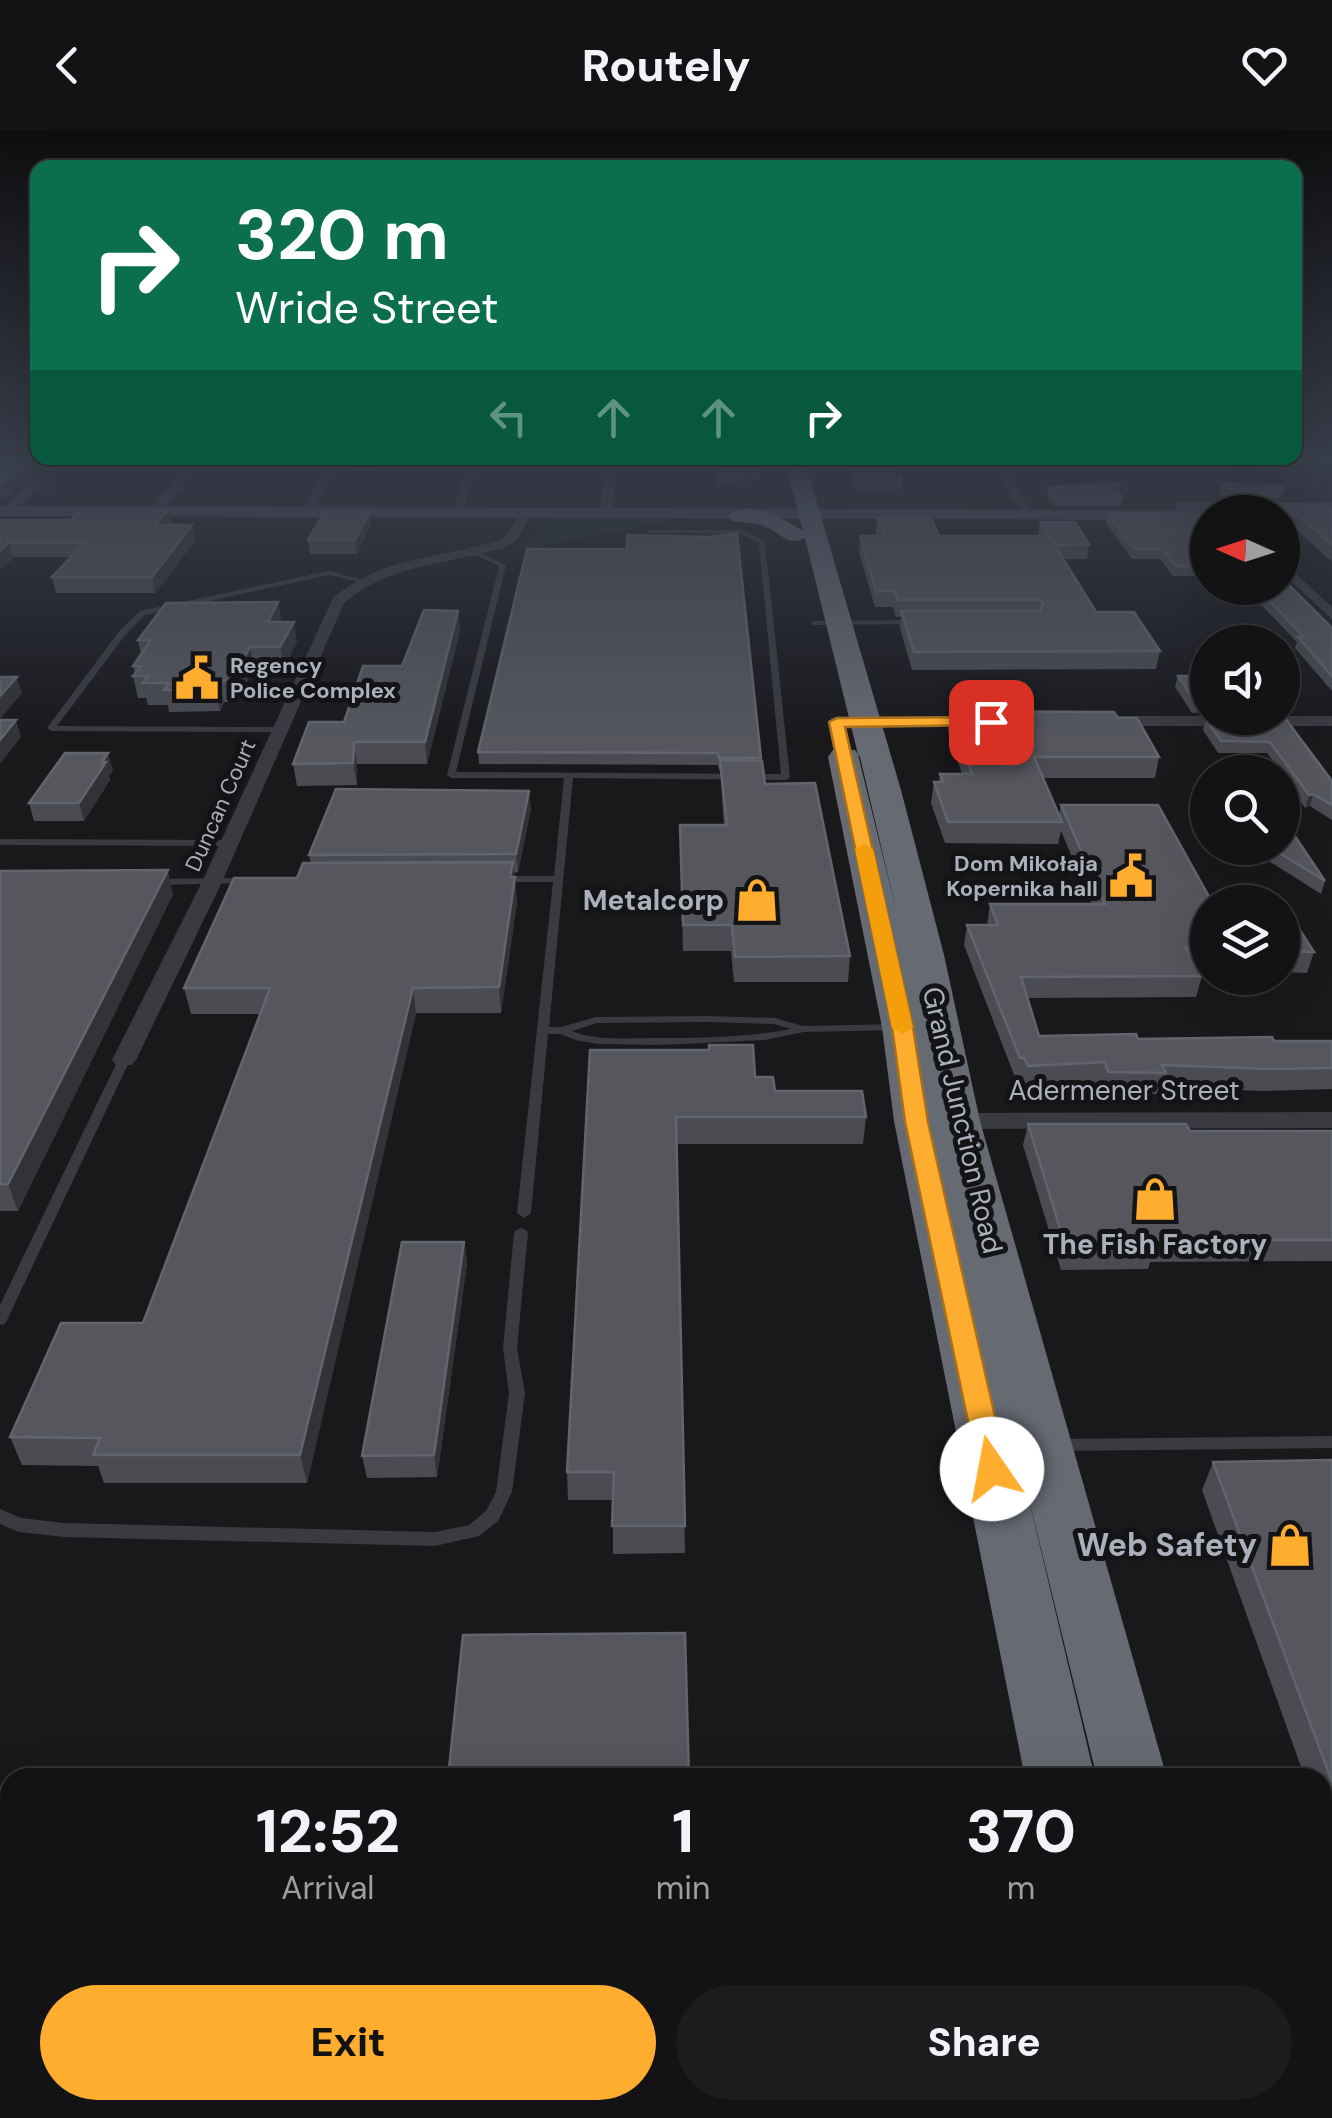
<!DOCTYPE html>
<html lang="en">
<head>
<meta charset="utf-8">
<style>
  :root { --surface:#131315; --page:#1c1c1e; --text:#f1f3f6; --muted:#9d9ea0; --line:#323234; --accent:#ffad2e }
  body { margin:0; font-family:"DM Sans",sans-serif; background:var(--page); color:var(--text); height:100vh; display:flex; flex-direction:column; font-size:38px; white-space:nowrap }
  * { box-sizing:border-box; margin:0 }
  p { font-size:32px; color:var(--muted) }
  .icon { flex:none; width:55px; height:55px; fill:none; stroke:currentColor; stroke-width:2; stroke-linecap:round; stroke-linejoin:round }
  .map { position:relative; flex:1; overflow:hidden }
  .panel { position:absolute; left:0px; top:1638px; width:1332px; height:352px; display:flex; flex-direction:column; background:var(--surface); border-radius:30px 30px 0 0; box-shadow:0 10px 40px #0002,0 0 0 2px var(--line) }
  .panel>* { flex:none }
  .guide { position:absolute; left:30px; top:30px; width:1272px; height:305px; border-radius:20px; box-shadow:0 10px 40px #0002,0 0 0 2px var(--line); background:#0b6e4f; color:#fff; overflow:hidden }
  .needle { width:65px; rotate:273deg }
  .controls { position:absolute; left:1190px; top:365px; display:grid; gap:20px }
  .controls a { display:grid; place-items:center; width:110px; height:110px; border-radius:50%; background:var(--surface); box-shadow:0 10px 40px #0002,0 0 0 2px var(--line); font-size:50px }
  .pin { position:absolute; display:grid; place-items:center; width:85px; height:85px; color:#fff; margin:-42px; border-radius:20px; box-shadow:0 5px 15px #0006 }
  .me { position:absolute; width:110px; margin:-55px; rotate:348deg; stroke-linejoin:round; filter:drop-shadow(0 0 8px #0008) }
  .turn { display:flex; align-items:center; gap:35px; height:210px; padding:0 40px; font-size:45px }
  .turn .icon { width:130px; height:130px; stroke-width:2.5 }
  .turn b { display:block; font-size:70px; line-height:85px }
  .lanes { display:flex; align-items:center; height:95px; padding:0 40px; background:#0003; justify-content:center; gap:50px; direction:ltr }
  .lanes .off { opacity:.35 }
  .eta { display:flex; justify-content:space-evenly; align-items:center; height:170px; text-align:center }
  .eta b { font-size:60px; font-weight:800; line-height:70px }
  .cta { display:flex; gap:20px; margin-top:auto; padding:20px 40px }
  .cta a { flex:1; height:115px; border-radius:60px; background:var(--accent); color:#111; font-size:40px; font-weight:800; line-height:115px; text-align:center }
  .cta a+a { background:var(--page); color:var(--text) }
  header { display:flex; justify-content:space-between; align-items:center; height:130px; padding:0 40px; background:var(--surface); font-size:45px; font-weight:800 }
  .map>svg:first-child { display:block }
  .green { fill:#1f271f }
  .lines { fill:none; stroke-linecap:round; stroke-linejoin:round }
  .lane { fill:#3a3b41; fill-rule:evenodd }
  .street { fill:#3a3b41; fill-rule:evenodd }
  .secondary { fill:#484b51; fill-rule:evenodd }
  .highway { fill:#666a73; fill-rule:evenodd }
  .wall { fill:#4a4c51 }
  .shaded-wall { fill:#323337 }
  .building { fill:#55575d; stroke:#62656c; stroke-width:2.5 }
  .route { fill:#ffad2e; stroke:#a6701e; stroke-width:2.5 }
  .slow { fill:#f59e0b }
  .labels { text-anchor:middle; stroke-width:10; stroke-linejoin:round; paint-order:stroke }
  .far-poi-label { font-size:22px; font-weight:bold; fill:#abb1bc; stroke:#141417; text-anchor:start }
  .far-street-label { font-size:22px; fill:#abb1bc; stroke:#141417 }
  .poi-label { font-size:28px; font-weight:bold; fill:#abb1bc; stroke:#141417; text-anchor:end }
  .street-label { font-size:28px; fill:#abb1bc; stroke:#141417 }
  .near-poi-label { font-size:32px; font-weight:bold; fill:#abb1bc; stroke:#141417; text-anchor:end }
</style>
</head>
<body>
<header><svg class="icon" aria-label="back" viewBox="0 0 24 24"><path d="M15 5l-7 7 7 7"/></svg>Routely<svg class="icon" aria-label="heart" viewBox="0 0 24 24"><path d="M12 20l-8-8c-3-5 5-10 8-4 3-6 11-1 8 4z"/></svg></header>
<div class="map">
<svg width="1332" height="1988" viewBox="0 0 1332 1988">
  <rect width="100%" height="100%" fill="#19191c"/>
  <path class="green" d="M560 387H673V390L508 423 533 407 544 390Z"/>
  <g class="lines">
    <path class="lane" d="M649 400H742L765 412 790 647 786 650 573 648 549 897H561L596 887 708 886 775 888 803 896 899 894 905 897 899 900 804 902 765 910 660 915 600 914 579 911 560 904H548L531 1083 524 1088 517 1083 553 752H501L496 749 501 746H554L564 648H451L447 645 499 436 474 424V422H478L506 435 456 642 781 644 759 413 741 404 647 403ZM708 892 774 894 791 899C745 908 696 908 650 908 624 908 596 911 572 901L597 893Z
      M329 441 367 451 364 453 329 445 145 485 126 504 57 596 277 597 281 600 280 602 51 601 47 598 120 500 140 481Z
      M917 490H920V494L814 495 810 493 814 491Z
      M0 709 228 710 233 713 228 716 0 715Z
      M246 748 250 749V753L156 755 151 752 156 749Z
      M124 926 130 930 7 1190 5 1194 0 1195V1175L118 930Z
      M521 1098 526 1100 528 1103 517 1218 525 1263 512 1362 498 1391 479 1406 435 1416 64 1407 19 1402 0 1394V1379L21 1388 64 1393 435 1402 469 1395 486 1381 496 1362 509 1263 503 1218 514 1103 516 1100Z
      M1332 1306V1318L1056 1321 1050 1319 1048 1315 1050 1311 1056 1309Z
      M1322 1770H1332V1790H1322Z"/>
    <path class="street" d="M53 332H66L10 384H2V378Z
      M191 332H203L159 384H151V378Z
      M329 332H341L310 384H302Z
      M468 332H480L463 381 453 384Z
      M604 332H616L612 382 606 386 600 382Z
      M991 332H1003L1034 388H1026Z
      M522 379 532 382 517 410 504 418C449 434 389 434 344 473L222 752 136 930 132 935H116L112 930 202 752 333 468C379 428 438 428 494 412L507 405Z
      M1282 431 1332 477V489L1282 443Z
      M1332 586V596H1107L1099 591 1107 586Z
      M837 587H982L990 592 982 597 831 596V588Z
      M1332 982V998L947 999 935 991 947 983Z"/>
    <path class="secondary" d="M1183 372H1332V382H1208V390L0 386V376L1176 380 1177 373Z"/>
    <path class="highway" d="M785 332H805L901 660 944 825 980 991 1167 1648H1097L1024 1349 1095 1648H1025L894 991 882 897 828 627 833 620H855L860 627 897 784 805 408C787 417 782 403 766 397 756 392 742 393 731 391L728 386C748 368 784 389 803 401Z
      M1090 1980H1172L1174 1988H1092Z
      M1174 1980H1256L1258 1988H1176Z"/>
  </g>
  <path class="wall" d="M385 332 380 342H353L352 333Z
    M845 332H894L902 349 901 359H854Z
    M1120 354 1118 362 1122 367 1121 376H1053L1047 366 1048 357Z
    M1222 354 1284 359 1282 368H1224L1220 363Z
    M1243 372 1332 380V432L1296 399H1282V382H1241Z
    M1107 384 1208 385V446H1173L1160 429H1132L1106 393Z
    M877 388 939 406H1038L1040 392 1089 414 1087 429H1063L1096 482 1160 521 1156 539 912 540 900 498 901 487H896L893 477H875L859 422 860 406H877L876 403Z
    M0 390 171 395 195 411 155 463H56L52 447 70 427H14L0 440Z
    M371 395 357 424H310L308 410Z
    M527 419 761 628 765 654 850 826 848 852H734L731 821H683L680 695H724L720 640H719L718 635 479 634 478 622Z
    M1245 458H1282L1332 498V561L1295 518 1297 512Z
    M278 472 281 492 297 512 284 538H254L236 572H224L220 581 169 582 168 575H148L146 568H138L133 546 135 544 133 536 141 525 138 510Z
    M458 481 460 500 427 634H357V655L297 656 293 634 344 592Z
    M1178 546H1208V582L1192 583 1175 557Z
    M950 581 1118 588 1159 627 1155 648H1043L1059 685 1061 675 1208 772V839H1198L1202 846 1196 867 1028 868 1039 906 1332 911V959L1263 961 1162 957 1160 964 1103 963 1100 954 1023 957 1020 950H1016L964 815 967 795H987L990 774H1092L1061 701 1058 714 945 713 931 673 934 652H939L940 644H962L948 601Z
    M1285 588 1332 651V690L1310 676 1305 678 1282 645V642H1281L1267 623H1218L1203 600 1206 589Z
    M113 640 109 646 110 650 84 691H34L29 673Z
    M531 678 518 742 514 743 517 772 501 883H416L307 1353H104L98 1336 22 1335 10 1307 143 1193 260 884H191L184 858 311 733 309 725Z
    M1248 718H1282L1325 751 1321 764Z
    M0 741 173 764 18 1081H0Z
    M1282 774 1314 822 1307 843 1282 842Z
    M590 920 755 947 775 961 866 987 863 1014H677L685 1423 613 1424V1370H568L567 1342Z
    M1028 994 1190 1001H1332V1131L1150 1132 1148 1139 1061 1140 1023 1015Z
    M464 1112 467 1133 437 1347 367 1348 362 1326Z
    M1332 1330V1722L1322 1695V1648H1305L1202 1360 1213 1332Z"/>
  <path class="shaded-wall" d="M28 332H41L42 337 0 373V355Z
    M760 344 759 350 718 358V352Z
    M169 380 172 395H154Z
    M370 381 371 395 357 424 355 410Z
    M192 395 195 411 155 463 152 447Z
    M9 412 14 427 0 440V421Z
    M278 472 282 492H268Z
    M458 481 460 500 427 634 425 612Z
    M294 492 297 512 284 538 280 517Z
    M250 517 254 538 236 572 232 550Z
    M17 547 22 563 0 589V566Z
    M220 551 224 572 220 581 215 559Z
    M16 590 21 607 0 634V610Z
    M354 612 357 634V655L353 633Z
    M108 623 113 640 109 646 110 650 84 691 79 673Z
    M529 661 531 678 518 742 516 724Z
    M1313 664 1310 676 1305 678 1309 665Z
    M513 732 517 772 501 883 499 857 510 747Z
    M168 740 173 764 18 1081 8 1054Z
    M413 858 416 883 307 1353 300 1325Z
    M464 1112 467 1133 437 1347 434 1325Z"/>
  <path class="building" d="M0 332H28L0 355Z
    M715 332H757L760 344 718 352Z
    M849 332H894L902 349H855Z
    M1120 354 1115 358 1122 367H1055L1048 357Z
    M1222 354 1279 355 1284 359H1226Z
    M1243 372 1327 376 1332 380V415L1299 385H1282V382H1252Z
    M82 379 169 380 154 395H192L152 447H52L85 412H9L0 421V390H71Z
    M325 381H370L355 410H308Z
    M1107 384 1208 385V436H1176L1162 419H1134Z
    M877 388H931L939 406H1049L1096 482H1134L1160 521 914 522 901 481H1040L1043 473 1040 470H898L895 461H876L860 406H885Z
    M1040 392H1075L1089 414 1054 415Z
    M737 404 761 628H719L718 623 478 622 527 419H627V405L709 407Z
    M1282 448 1332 498V546L1298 507H1304L1257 458H1282Z
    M278 472 268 492H294L280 517H250L232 550 220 551 215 559 164 560 169 553H143L148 546H133L141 536H133L151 510H138L166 473Z
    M424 480 458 481 425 612H354L353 633 293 634 309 592H344L363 536H402Z
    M1178 546H1208V571H1195Z
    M0 547H17L0 566Z
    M950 581 1114 582 1118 588H1137L1159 627H1034L1062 692H948L934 652H943L940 644H972Z
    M1285 588 1332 651V675L1313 664 1309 665 1270 612 1221 611 1206 589Z
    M0 590H16L0 610Z
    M65 623H108L102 632H106L79 673H29Z
    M720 630 762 631 765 654 815 653 850 826 735 827 732 795H683L680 695H727Z
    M336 659 529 661 516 724 309 725Z
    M1061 675H1158L1212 772H1208V818L1186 817 1202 846 1021 847 1039 906 1136 904 1138 909 1272 907 1274 911H1332V938L1270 939 1162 935 1166 943 1108 942 1105 932 1028 936 1024 928H1020L967 795H998L990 774H1105Z
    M1282 687 1325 751 1271 718H1282Z
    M513 732 510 747H515L499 857 413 858 300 1325H93L100 1308 10 1307 61 1193H143L270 858H184L234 748H297L303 733Z
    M168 740 8 1054H0V741Z
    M1282 774H1283L1314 822 1282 821Z
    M709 915H753L755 947H773L775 961H862L866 987H676L685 1396H612L614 1342H567L590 920H709Z
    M1028 994H1186L1190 1001H1332V1110H1151L1154 1118H1066Z
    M402 1112H464L434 1325 362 1326Z
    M1332 1330V1652L1213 1332Z
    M685 1503 689 1648H448L463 1505Z
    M413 1980H697V1988H412Z"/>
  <linearGradient id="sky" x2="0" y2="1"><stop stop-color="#0e0e0f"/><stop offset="0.54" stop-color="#383e4b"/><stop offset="1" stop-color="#383e4b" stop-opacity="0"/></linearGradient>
  <rect width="1332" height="610" fill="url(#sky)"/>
  <path class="route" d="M991 587 999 592 996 595 845 597 913 897 928 992 1007 1339 1003 1347 992 1351 982 1347 978 1339 905 992 892 897 829 592 837 588Z"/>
  <path class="slow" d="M864 714 873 719 913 898 903 904 892 898 855 719Z"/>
  <defs>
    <g id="civic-bare" transform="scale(3.45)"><path d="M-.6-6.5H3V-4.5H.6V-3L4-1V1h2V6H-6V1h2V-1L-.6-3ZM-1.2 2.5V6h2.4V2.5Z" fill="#ffad2e" stroke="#141417" stroke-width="2.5" paint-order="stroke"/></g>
    <g id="shop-bare" transform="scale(3.45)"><path d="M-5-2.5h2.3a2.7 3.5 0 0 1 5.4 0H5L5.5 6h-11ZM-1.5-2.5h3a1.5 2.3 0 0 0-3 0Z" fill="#ffad2e" stroke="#141417" stroke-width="2.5" paint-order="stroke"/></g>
  </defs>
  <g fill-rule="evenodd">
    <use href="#civic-bare" x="197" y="548"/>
    <use href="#civic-bare" x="1131" y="746"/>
    <use href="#shop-bare" x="757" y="770"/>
    <use href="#shop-bare" x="1155" y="1069"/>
    <use href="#shop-bare" x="1290" y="1415"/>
  </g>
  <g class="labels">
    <g class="far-poi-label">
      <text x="230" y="543">Regency<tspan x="230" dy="25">Police Complex</tspan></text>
      <text x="1098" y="741" text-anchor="end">Dom Mikołaja<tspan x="1098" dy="25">Kopernika hall</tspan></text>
    </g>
    <g class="far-street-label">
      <text transform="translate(220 675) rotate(-66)" y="8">Duncan Court</text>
    </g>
    <g class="poi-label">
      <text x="724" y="780">Metalcorp</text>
      <text x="1155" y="1124" text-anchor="middle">The Fish Factory</text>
    </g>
    <g class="street-label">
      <text x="1124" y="970">Adermener Street</text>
      <text transform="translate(963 990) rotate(77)" y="10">Grand Junction Road</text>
    </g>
    <g class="near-poi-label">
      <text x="1257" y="1426">Web Safety</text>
    </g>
  </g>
</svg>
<div class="controls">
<a><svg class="needle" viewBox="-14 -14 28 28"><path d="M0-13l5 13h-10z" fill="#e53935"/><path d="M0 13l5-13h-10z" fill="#9d9ea0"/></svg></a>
<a><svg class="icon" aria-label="sound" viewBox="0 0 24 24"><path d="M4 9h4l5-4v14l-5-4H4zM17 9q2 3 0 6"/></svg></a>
<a><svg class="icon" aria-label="search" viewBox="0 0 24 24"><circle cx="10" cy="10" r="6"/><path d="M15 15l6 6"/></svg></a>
<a><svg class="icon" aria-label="layers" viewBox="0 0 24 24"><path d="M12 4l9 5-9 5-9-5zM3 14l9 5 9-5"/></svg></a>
</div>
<div class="pin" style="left:991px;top:592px;background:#d93025"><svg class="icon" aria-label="arrive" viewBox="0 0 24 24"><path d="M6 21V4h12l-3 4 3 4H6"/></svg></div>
<svg class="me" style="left:992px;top:1339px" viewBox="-20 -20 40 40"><circle r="19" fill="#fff"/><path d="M0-13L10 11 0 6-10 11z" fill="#ffad2e"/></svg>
<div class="guide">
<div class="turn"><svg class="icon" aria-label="right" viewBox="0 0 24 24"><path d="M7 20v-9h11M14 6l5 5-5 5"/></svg><div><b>320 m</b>Wride Street</div></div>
<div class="lanes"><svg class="icon off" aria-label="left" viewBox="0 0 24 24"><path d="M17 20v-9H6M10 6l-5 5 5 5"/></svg><svg class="icon off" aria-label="ahead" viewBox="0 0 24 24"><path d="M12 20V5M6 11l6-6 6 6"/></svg><svg class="icon off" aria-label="ahead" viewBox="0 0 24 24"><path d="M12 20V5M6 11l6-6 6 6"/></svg><svg class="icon" aria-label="right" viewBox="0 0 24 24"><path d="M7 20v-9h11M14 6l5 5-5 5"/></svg></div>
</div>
<section class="panel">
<div class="eta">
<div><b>12:52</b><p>Arrival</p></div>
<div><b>1</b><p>min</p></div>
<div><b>370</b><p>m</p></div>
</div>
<div class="cta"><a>Exit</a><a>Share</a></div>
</section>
</div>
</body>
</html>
